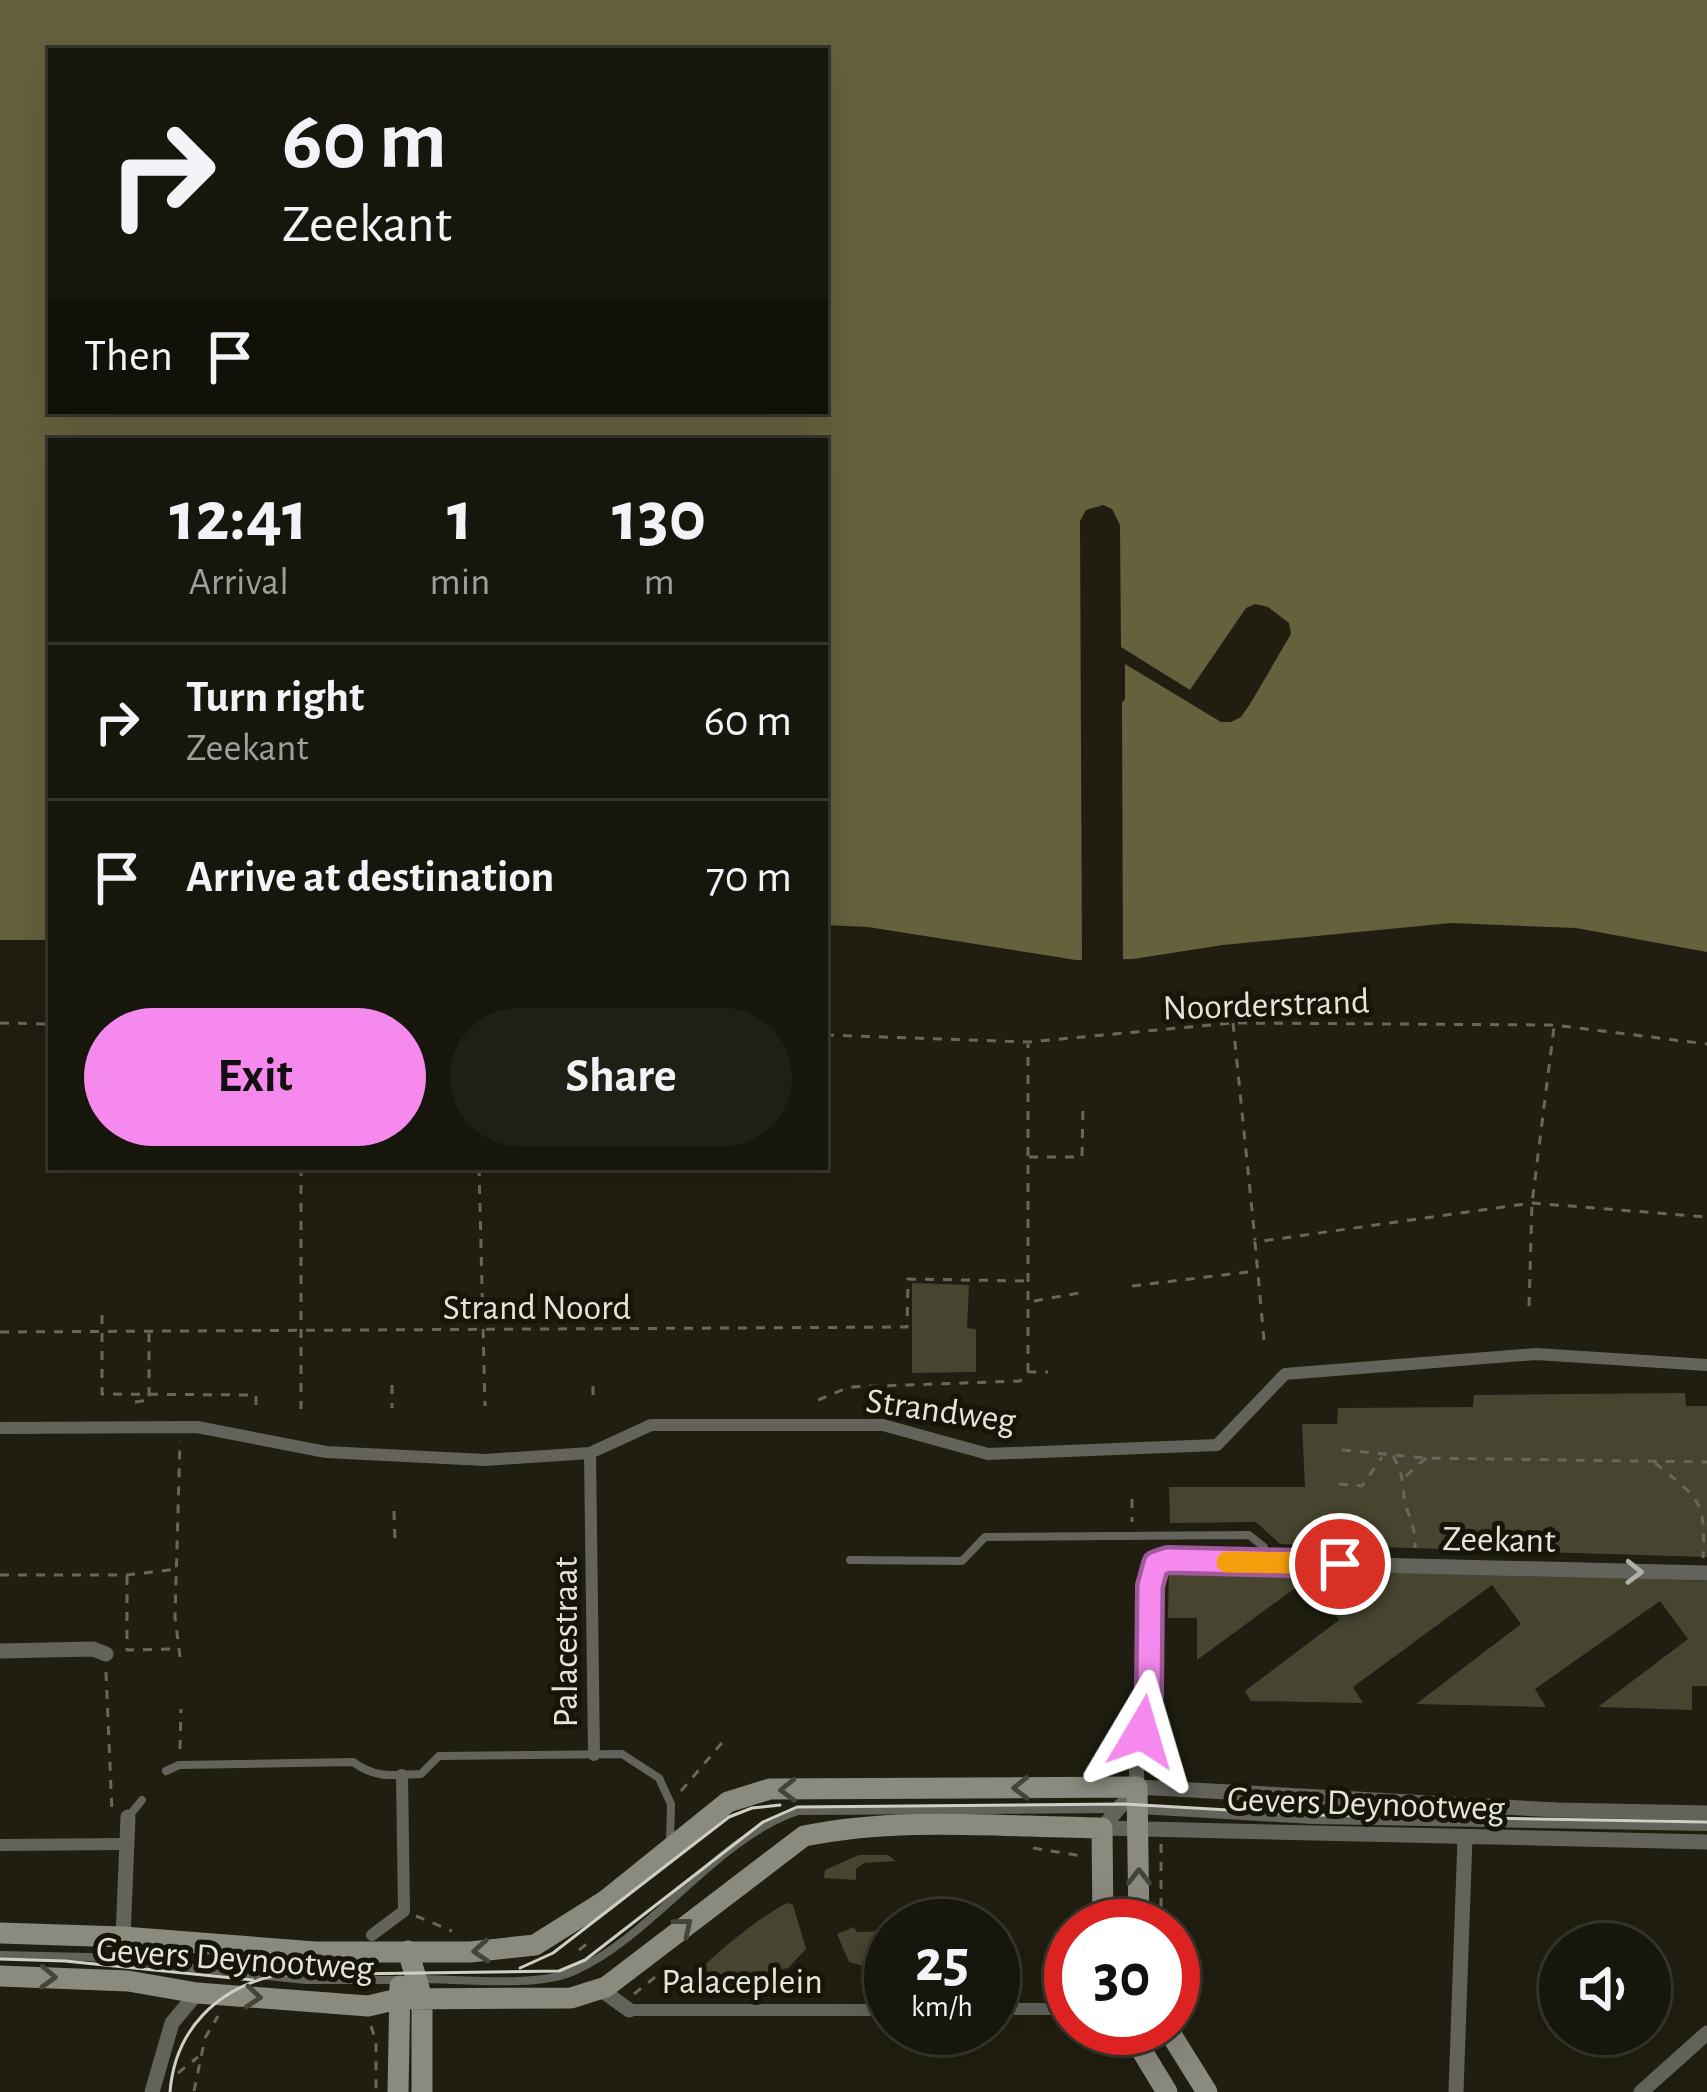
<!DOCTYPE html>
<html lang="en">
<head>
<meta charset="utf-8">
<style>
  :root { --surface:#17160c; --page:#201f15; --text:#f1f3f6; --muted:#9e9f9d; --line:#36352d; --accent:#f689ed }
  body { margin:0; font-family:"Alegreya Sans",sans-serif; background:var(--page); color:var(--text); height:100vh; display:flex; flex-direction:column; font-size:45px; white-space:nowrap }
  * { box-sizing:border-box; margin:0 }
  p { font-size:39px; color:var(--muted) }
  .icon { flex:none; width:66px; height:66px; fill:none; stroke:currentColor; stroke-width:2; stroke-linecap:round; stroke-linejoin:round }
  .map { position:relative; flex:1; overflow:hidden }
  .details { position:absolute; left:48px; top:438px; width:780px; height:732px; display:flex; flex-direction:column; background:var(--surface); border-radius:0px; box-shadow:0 12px 48px #0002,0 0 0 3px var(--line) }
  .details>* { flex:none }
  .guide { position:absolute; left:48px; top:48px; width:780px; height:366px; border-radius:0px; box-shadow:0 12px 48px #0002,0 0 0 3px var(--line); background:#17160c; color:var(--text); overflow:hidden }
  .tools { position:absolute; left:1539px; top:1923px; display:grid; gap:24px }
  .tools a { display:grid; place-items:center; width:132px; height:132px; border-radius:50%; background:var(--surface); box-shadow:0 12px 48px #0002,0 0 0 3px var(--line); font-size:60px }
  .speed { position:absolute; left:864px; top:1899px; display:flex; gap:24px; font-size:60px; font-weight:700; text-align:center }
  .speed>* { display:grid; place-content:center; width:156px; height:156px; border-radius:50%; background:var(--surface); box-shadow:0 12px 48px #0002,0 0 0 3px var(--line); line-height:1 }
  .speed small { font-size:30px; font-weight:400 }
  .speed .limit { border:18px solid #d22; background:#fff; color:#111 }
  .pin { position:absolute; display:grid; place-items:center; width:102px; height:102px; color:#fff; margin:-51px; border:6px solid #fff; border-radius:50%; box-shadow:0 3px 12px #0007 }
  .me { position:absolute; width:132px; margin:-66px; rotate:7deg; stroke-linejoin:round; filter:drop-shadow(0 0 9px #0008) }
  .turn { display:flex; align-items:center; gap:42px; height:252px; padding:0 36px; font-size:54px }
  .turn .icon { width:156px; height:156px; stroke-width:2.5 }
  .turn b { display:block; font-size:84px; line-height:102px }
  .then { display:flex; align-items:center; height:114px; padding:0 36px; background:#0003; gap:24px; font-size:45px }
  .eta { display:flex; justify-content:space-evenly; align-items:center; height:204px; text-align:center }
  .eta b { font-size:72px; font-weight:700; line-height:84px }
  .primary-button { display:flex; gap:24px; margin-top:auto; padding:24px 36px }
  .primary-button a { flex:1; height:138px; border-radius:72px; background:var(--accent); color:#111; font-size:48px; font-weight:700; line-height:138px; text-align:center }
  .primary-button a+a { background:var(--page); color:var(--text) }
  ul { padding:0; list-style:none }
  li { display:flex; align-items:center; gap:36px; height:156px; padding:0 36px; border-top:3px solid var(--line) }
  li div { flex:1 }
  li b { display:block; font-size:45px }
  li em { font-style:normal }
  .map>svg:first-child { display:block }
  .green { fill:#47452f }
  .water { fill:#65613d; fill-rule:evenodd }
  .pier { fill:#1f1e10 }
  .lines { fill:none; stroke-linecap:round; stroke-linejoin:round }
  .path { stroke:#68675b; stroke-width:3; stroke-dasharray:9 9; stroke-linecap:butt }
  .service { stroke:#63635b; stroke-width:8 }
  .pedestrian { stroke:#63635b; stroke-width:12 }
  .minor { stroke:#63635b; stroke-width:15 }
  .secondary { stroke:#8b8a7f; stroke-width:21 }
  .tram { stroke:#d0cfc5; stroke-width:3 }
  .oneway { stroke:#b1b0a8 }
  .oneway2 { stroke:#454438 }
  .route-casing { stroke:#a0599a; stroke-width:30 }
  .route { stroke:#f689ed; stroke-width:21 }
  .slow { stroke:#f59e0b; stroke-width:21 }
  .labels { text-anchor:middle; stroke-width:10; stroke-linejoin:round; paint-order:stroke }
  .street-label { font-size:36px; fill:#e5e4db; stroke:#161508 }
</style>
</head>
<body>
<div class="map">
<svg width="1707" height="2092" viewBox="0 0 1707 2092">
  <rect width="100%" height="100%" fill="#1f1e10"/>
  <path class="green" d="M912 1283 969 1285 967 1328 976 1329V1372L912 1373Z
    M1685 1393 1686 1406H1707V1557L1280 1544 1256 1522 1170 1523 1169 1487H1305L1302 1424H1337L1338 1408 1473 1407 1474 1395Z
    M1169 1565 1304 1566 1707 1581V1686H1692V1710L1598 1707 1688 1639 1660 1601 1535 1689 1546 1707 1416 1704 1521 1624 1492 1585 1353 1687 1363 1703 1251 1701 1245 1691 1339 1620 1309 1578 1197 1660V1618H1168Z
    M859 1855H888L896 1861 864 1863 856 1869V1880L824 1878 825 1870Z
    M788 1903 793 1905 806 1949 788 1968 773 1971 762 1991 737 1993 720 1986 692 1996 682 1995C686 1974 765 1912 788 1903Z
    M854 1927 857 1932 891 1931 889 1973 849 1962 837 1934Z"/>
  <path class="water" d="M0 0H1707V952L1576 928 1451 923 1223 945 1133 959 1076 960 868 927 825 925V441H51V940H0ZM51 51H825V411H51Z"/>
  <path class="pier" d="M1103 505 1112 509 1120 525 1121 647 1190 690 1246 608 1255 604 1268 607 1289 623 1291 634 1250 704 1241 717 1231 722H1221L1125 664V699L1122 703 1123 965 1082 966 1080 521 1086 510Z"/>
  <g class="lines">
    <path class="path" d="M0 1023 51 1024
      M1233 1023 1255 1240
      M825 1035 1028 1042 1233 1023 1554 1025 1707 1044
      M1029 1157H1082L1083 1107
      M301 1167V1409
      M479 1167 485 1406
      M1132 1286 1256 1271
      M1034 1301 1079 1293
      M1529 1306 1532 1203 1554 1027
      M102 1315V1394L256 1395V1410
      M0 1332 907 1327 908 1279 1027 1281
      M1264 1340 1255 1242 1532 1203 1707 1217
      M1028 1372V1044
      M392 1385V1408
      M593 1386V1399
      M818 1400 849 1387 1020 1381 1028 1372H1048
      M135 1402 149 1400V1333
      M1342 1450 1426 1458 1707 1462
      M1393 1456C1402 1472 1402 1478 1404 1496 1407 1517 1416 1523 1415 1548
      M1655 1463C1699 1499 1706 1499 1703 1558
      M1406 1476 1426 1458
      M1339 1484 1362 1486 1382 1457
      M1132 1499V1522
      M394 1511 395 1540
      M0 1575H127L178 1569
      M127 1576V1650L176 1649
      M180 1657 175 1617 180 1441
      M106 1672 112 1812
      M180 1749 181 1709
      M681 1791 726 1738
      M1161 1844V1926
      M1033 1848 1082 1856
      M416 1916 452 1931
      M579 1950 593 1939
      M634 1994 659 1974
      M371 2026 376 2042V2092
      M178 2073 198 2057
      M194 2091 205 2038 218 2016"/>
    <path class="service" d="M850 1560 962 1561 985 1537 1249 1535 1264 1547V1561
      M166 1771 179 1765 353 1762C376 1779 394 1775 421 1774L439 1756 622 1754 659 1778 671 1804 670 1843
      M1139 1810 1313 1820 1707 1827
      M129 1816 142 1800
      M0 1955 89 1957 305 1980H398
      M252 1972 295 1959
      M419 1979C461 1979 537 1988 574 1971 653 1936 716 1838 798 1811L1118 1809"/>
    <path class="pedestrian" d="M0 1428 197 1427 326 1452 485 1460 590 1453 651 1425H883L988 1454 1217 1445 1285 1374 1536 1354 1707 1365
      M590 1453 594 1755
      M0 1845 126 1844
      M372 1935 404 1911 402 1775
      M993 2009H1055
      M629 2010H891"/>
    <path class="minor" d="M0 1651 93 1649 106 1654
      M1137 1787 1136 1756 1149 1695 1150 1586C1151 1570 1152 1565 1168 1560L1707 1573
      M1137 1787 1558 1810 1707 1813
      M1102 1828 1707 1842
      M1102 1828 1137 1787
      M123 1937 128 1817
      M600 1989 629 2010
      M1055 2009H1071
      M152 2092 172 2023 197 1993
      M1456 2092 1465 1838
      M1641 2092 1707 2033"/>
    <path class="secondary" d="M0 1933 123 1937 315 1952H470L535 1945 605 1901 728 1802 770 1789 1137 1787 1139 1926
      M408 1951 422 1998V2092
      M0 1976 128 1981 197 1993 368 2006 398 1999 571 1998 606 1987 804 1836C900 1816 1004 1827 1102 1828L1103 1926
      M1128 2028 1167 2092
      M1167 2028 1207 2092
      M398 2092 400 1986"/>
    <path class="tram" d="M0 1959 65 1961 253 1980
      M520 1968 553 1953 729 1817 752 1808 780 1805
      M170 2092C175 2029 217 1989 276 1975L559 1971 585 1960 763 1822 797 1807 1124 1804 1316 1815 1707 1822"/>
  </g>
  <defs><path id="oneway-chevron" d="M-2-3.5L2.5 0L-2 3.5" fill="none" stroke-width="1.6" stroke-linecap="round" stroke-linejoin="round" transform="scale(3)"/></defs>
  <use class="oneway" href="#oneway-chevron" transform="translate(1634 1572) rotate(1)"/>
  <g class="oneway2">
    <use href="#oneway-chevron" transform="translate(1021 1788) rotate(179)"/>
    <use href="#oneway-chevron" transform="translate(788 1790) rotate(179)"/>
    <use href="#oneway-chevron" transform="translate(1139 1877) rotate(-90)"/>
    <use href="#oneway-chevron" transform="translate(684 1926) rotate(-39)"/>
    <use href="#oneway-chevron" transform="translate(481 1951) rotate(176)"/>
    <use href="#oneway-chevron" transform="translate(48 1977) rotate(2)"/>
    <use href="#oneway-chevron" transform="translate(253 1997) rotate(5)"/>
  </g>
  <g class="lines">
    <g class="route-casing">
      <path id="route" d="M1142 1732 1149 1694 1150 1586 1156 1564 1168 1560 1340 1564"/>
    </g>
    <use href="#route" class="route"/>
    <path class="slow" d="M1227 1562 1298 1563"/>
  </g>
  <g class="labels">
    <g class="street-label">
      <text transform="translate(1266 1003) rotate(-2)" y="13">Noorderstrand</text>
      <text x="537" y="1319">Strand Noord</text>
      <text transform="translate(941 1409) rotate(8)" y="13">Strandweg</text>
      <text transform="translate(1499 1538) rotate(1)" y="13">Zeekant</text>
      <text transform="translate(564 1642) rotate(-90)" y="13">Palacestraat</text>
      <text transform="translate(1366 1802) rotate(2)" y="13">Gevers Deynootweg</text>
      <text transform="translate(235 1957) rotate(4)" y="13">Gevers Deynootweg</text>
      <text x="742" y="1993">Palaceplein</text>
    </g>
  </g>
</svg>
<div class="tools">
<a><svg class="icon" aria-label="sound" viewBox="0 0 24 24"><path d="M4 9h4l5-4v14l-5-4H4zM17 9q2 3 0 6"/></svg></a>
</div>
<div class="speed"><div>25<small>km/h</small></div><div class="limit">30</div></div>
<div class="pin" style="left:1340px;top:1564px;background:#d93025"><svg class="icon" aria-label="arrive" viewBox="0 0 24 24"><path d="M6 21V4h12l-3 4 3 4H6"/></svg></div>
<svg class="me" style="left:1142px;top:1732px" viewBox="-20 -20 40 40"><path d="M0-17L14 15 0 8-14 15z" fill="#f689ed" stroke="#fff" stroke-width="4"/></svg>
<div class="guide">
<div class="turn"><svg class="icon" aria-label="right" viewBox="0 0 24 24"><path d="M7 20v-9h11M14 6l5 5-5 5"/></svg><div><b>60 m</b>Zeekant</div></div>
<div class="then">Then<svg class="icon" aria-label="arrive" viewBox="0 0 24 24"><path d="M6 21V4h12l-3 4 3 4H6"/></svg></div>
</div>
<section class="details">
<div class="eta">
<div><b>12:41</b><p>Arrival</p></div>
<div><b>1</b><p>min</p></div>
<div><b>130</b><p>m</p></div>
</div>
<ul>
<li><svg class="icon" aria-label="right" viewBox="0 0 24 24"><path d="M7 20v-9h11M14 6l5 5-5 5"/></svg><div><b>Turn right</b><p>Zeekant</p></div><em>60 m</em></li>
<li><svg class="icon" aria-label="arrive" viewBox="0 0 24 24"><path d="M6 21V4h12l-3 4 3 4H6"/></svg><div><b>Arrive at destination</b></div><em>70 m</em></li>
</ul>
<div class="primary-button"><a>Exit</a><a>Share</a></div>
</section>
</div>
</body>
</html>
